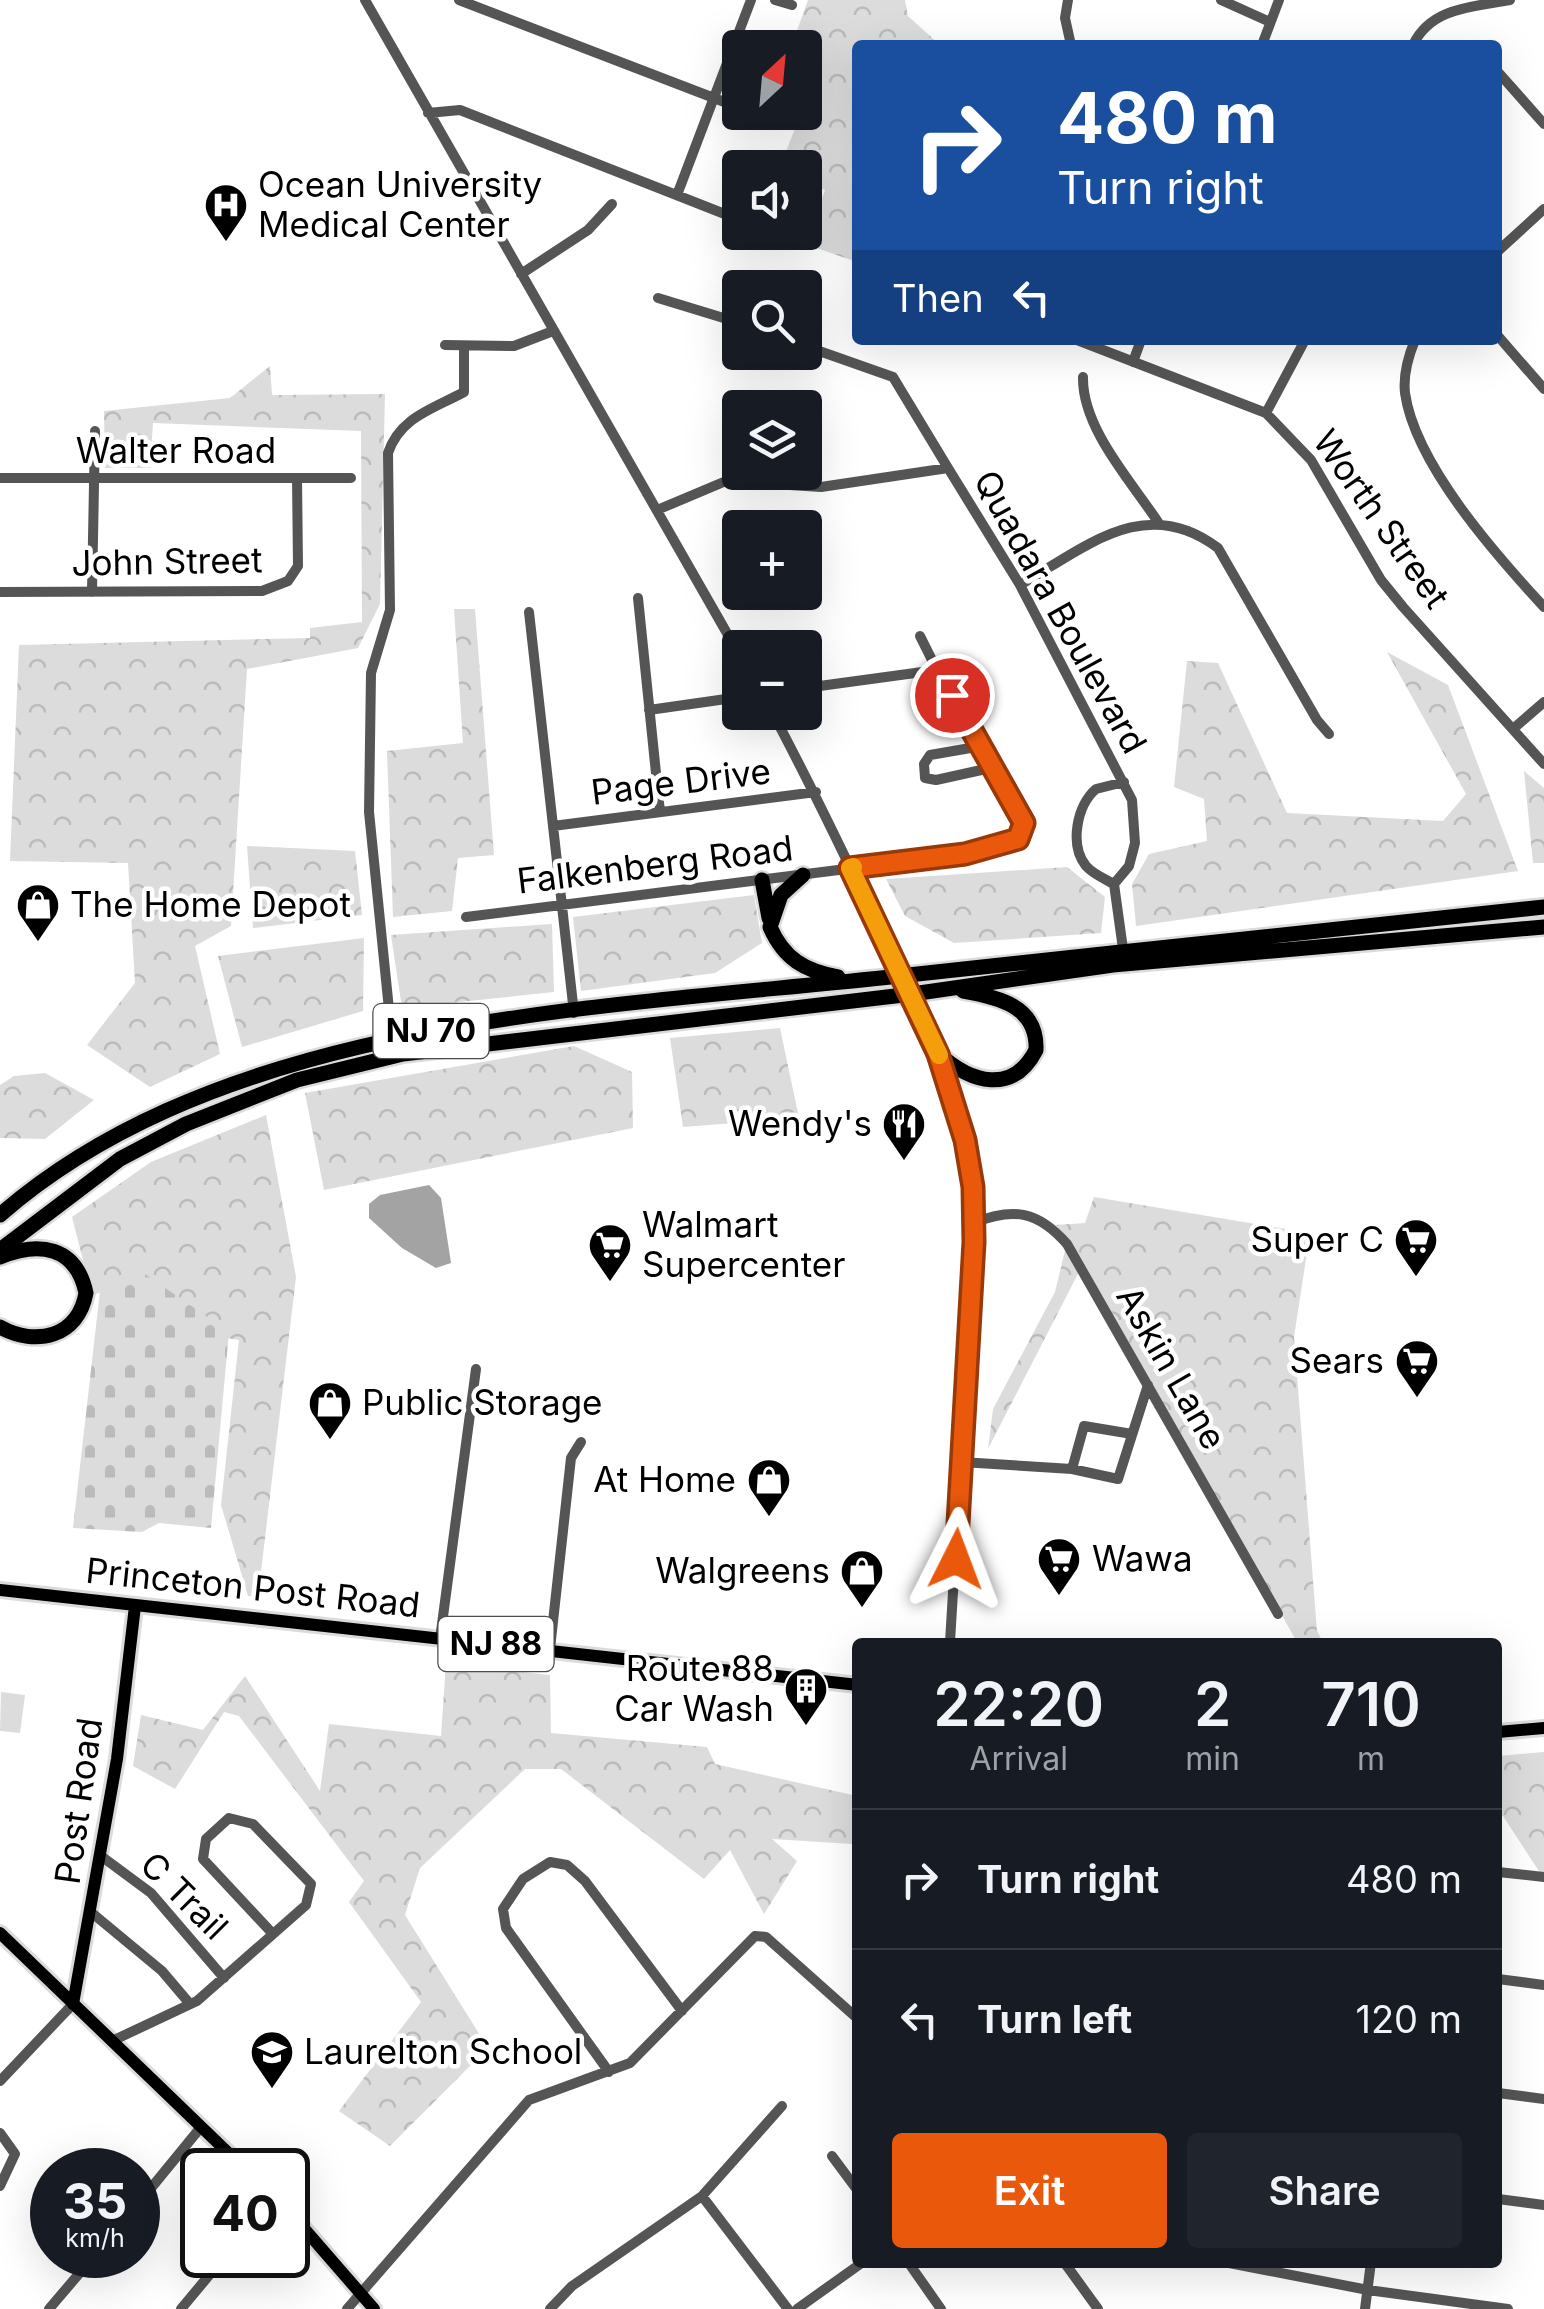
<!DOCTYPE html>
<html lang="en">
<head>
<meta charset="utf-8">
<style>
  :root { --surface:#171b24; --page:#20242c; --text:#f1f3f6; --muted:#9ea1a6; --line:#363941; --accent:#ea580c }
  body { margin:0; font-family:Inter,sans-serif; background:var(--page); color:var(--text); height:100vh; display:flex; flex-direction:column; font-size:38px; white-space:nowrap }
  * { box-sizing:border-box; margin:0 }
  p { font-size:32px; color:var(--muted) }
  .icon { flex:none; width:55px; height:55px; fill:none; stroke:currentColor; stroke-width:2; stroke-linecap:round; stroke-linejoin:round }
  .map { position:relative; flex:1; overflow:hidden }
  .panel { position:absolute; left:852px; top:1638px; width:650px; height:630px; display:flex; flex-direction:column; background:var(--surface); border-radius:10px; box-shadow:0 10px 40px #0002 }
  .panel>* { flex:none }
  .guide { position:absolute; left:852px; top:40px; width:650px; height:305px; border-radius:10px; box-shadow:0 10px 40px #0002; background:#1a4fa0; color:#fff; overflow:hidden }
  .needle { width:65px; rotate:26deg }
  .fabs { position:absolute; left:722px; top:30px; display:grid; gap:20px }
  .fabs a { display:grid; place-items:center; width:100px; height:100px; border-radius:10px; background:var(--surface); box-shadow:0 10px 40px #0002; font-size:50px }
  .speed { position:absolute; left:30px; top:2148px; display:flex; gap:20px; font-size:50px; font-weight:700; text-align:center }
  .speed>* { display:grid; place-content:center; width:130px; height:130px; border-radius:50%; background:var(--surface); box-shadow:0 10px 40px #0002; line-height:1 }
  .speed small { font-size:25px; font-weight:400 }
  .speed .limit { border:5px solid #111; border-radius:15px; background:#fff; color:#111 }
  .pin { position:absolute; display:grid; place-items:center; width:85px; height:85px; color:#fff; margin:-42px; border:5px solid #fff; border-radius:50%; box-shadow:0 2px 10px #0007 }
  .me { position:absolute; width:110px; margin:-55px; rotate:3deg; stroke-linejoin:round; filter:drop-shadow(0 0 8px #0008) }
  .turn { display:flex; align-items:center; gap:35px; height:210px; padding:0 40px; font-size:45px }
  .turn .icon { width:130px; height:130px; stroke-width:2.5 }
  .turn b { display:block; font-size:70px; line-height:85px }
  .then { display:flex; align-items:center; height:95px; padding:0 40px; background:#0003; gap:20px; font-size:38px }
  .eta { display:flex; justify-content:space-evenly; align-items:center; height:170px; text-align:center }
  .eta b { font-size:60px; font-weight:600; line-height:70px }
  .cta { display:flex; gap:20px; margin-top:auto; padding:20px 40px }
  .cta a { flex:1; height:115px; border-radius:10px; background:var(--accent); color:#fff; font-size:40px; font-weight:600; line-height:115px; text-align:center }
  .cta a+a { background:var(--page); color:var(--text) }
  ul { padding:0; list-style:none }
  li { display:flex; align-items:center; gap:30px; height:140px; padding:0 40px; border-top:2px solid var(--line) }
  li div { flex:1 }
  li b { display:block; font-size:38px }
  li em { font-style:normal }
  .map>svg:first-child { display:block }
  .green { fill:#dcdcdc }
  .forest { fill:url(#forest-crowns) }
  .cemetery { fill:url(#cemetery-stones) }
  .water { fill:#a3a3a3 }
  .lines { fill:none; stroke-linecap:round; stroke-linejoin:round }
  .major-casing { stroke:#dbdbdb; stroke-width:18 }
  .highway-casing { stroke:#dbdbdb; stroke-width:20 }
  .minor { stroke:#555; stroke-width:10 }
  .major { stroke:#000; stroke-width:12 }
  .highway { stroke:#000; stroke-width:15 }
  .route-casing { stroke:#983908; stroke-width:25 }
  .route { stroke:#ea580c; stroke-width:18 }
  .slow { stroke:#f59e0b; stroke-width:18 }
  .labels { text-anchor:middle; stroke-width:9; stroke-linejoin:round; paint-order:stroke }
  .shield { fill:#fff; stroke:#4c4c4c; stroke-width:2.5 }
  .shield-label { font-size:32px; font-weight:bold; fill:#000 }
  .poi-label { font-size:35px; fill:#000; stroke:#fff; text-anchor:start }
  .street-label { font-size:35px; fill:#000; stroke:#fff }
</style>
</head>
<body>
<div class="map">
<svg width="1544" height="2309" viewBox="0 0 1544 2309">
  <defs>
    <pattern id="forest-crowns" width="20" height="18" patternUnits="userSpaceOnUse" patternTransform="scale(2.5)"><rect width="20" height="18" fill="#dcdcdc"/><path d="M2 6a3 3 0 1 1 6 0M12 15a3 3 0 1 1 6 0" fill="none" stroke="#bbb"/></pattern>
    <pattern id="cemetery-stones" width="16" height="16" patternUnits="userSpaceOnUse" patternTransform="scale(2.5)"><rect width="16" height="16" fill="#dcdcdc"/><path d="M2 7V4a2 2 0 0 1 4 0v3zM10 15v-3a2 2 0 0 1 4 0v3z" fill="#bbb"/></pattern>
  </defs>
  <rect width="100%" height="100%" fill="#fff"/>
  <path class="green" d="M1 1692 25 1695 20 1733 0 1731Z"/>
  <path class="forest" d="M808 0H905L908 16 940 45H858L857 262 805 244 825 190 805 181V168L780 167 801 113 805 112 818 68 805 64V48L791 47Z
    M270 366 272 395 385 394 380 604 358 648 247 669 231 926 195 946 220 1054 150 1087 87 1045 135 983 128 863 10 861 19 645 310 638V628L362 622 361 431 153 423 150 468H105L104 411 230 398Z
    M454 609H475L494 855 458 858 452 911 393 917 387 751 463 743Z
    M1387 652 1448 685 1518 871 1136 926 1132 884 1149 854 1207 841 1204 799 1174 787 1187 661 1218 663 1287 813 1443 821 1466 794Z
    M1524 771 1544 788V863H1533Z
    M247 846 355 851 362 915 253 928Z
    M1067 867 1105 897 1101 933 954 943 905 916 886 879Z
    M754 895 762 943 715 973 581 991 573 917Z
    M552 924 554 992 402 1008 391 935Z
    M364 938 363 1011 242 1047 218 956Z
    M780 1028 799 1118 683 1127 670 1038Z
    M574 1046 632 1072 633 1128 324 1190 305 1093Z
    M45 1073 94 1100 45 1139 0 1138V1085L14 1076Z
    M266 1115 296 1277 258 1597 248 1596 221 1505 239 1340 172 1330 146 1280 92 1295 72 1217 151 1162Z
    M1094 1197 1310 1233 1294 1337 1317 1631 1323 1642H1297L1083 1264 988 1449 993 1409 1055 1292 1068 1238 1056 1225 1085 1223Z
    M446 1663 550 1675 551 1733 707 1747 715 1764 857 1796 852 1844 772 1839 797 1861 764 1914 730 1850 704 1879 561 1769H525L420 1868 405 1915 488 2048 390 2146 339 2111 421 2002 349 1902 364 1881 239 1716 224 1712 175 1789 133 1766 141 1715 203 1730 245 1676 320 1791 329 1724 441 1736Z
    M1544 1752V1879L1503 1816 1498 1815V1756Z"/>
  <path class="cemetery" d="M145 1274 229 1332 211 1528 159 1523 142 1532 73 1528 101 1282Z"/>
  <path class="water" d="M429 1185 441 1198 451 1263 436 1268 402 1248 369 1218V1204L380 1195Z"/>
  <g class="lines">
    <g class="major-casing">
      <path id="major" d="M0 1590 858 1685
        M1498 1732 1544 1728
        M0 1933 246 2170
        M73 2004 117 1759 135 1606
        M288 2210 374 2309"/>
    </g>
    <g class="highway-casing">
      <path id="highway" d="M803 875 781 895 770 927C784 959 805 971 838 977
        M762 880 769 918
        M939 1054C971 1083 1013 1095 1036 1050 1038 1006 998 997 963 991
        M0 1215C229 1015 611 1008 899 976 1114 953 1329 929 1544 907
        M0 1250 120 1159 186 1124 297 1080 403 1054 912 994 1113 965 1544 927
        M0 1257C39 1241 76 1246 86 1293 78 1337 36 1347 0 1327"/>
    </g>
    <path class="minor" d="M365 0 740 656
      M459 0 740 108
      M775 0 792 5
      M1068 0 1065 18 1071 45
      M1221 0 1270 22
      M1262 45 1279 0
      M1413 45C1431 7 1473 7 1510 0
      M1498 72 1544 124
      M753 112 789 123
      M428 113 460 110 740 220
      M677 195 751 0
      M778 232 789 236
      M1498 251 1544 209
      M521 274 588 230 612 204
      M658 298 740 323
      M1498 336 1544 389
      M1077 340 1266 413 1311 460 1381 580 1403 607 1544 764
      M1415 340C1408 357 1403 375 1405 393 1415 464 1496 555 1544 607
      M445 345 514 346 553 331
      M805 346 893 377 948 468
      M1133 362 1141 340
      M1083 377C1082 428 1131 481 1158 522
      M1266 413 1305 340
      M0 478H351
      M657 510 726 481 821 487 948 468 1020 585 1132 800 1135 843 1129 866 1114 884 1123 949
      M1020 585C1086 547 1146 493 1218 548L1317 720 1329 734
      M0 592 262 591 288 581 298 566 297 478
      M92 592 95 431
      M638 598 660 812
      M529 612 574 1013
      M920 636 937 670
      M649 710 740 697
      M772 712C812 787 848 862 884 939 915 1003 947 1066 964 1136 972 1172 971 1207 974 1243L950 1642
      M1513 729 1544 702
      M982 746 930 755 924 764 925 778 936 780 995 767
      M553 826 816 792
      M1114 884C1105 879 1093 874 1086 866 1069 845 1077 805 1096 789L1124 782
      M466 917 965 854 1018 839 1024 823 937 670 805 688
      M392 1039 369 812 371 673 390 610 388 453C400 417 433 409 464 392V346
      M973 1223C1014 1207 1038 1211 1067 1244L1278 1614
      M961 1462 1072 1469 1118 1479 1148 1385
      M1072 1469 1084 1426 1132 1434
      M440 1639 476 1369
      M550 1649 571 1458 581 1442
      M101 1856 151 1893 224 1978
      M1498 1872 1544 1877
      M857 1900H858
      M92 1913 162 1971 190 2004
      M1498 1979 1544 1985
      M112 2041 197 2001 306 1905 311 1884 253 1824 229 1818 206 1839 203 1859 272 1933
      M609 2072 506 1928 503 1909 523 1879 550 1862 567 1865 585 1881 682 2011
      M0 2081 73 2004
      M1498 2093 1544 2099
      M0 2133 15 2154 0 2186
      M832 2156 858 2191
      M702 2196 788 2309
      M1498 2199 1544 2205
      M138 2204 201 2127
      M908 2262 941 2309
      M1064 2262 1098 2309
      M1224 2262 1368 2290 1508 2309
      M49 2309 95 2255
      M181 2309 226 2255
      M347 2309 529 2100 630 2063 755 1936 766 1937 858 2019
      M550 2309 572 2286 702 2196 782 2106
      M797 2309 863 2262
      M1365 2309 1371 2262"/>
    <use href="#major" class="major"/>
    <use href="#highway" class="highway"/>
  </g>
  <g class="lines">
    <g class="route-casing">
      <path id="route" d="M952 695 1024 823 1018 839 965 854 850 868 938 1054 965 1140 973 1187 974 1242 956 1559"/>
    </g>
    <use href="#route" class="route"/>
    <path class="slow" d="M853 867 850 868 939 1055"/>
  </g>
  <defs>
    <g id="hospital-pin" transform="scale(2.25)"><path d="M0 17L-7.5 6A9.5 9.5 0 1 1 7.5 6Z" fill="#000" stroke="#fff"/><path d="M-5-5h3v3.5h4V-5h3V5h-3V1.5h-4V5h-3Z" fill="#fff"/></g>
    <g id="shop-pin" transform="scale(2.25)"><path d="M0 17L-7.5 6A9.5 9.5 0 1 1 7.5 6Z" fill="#000" stroke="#fff"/><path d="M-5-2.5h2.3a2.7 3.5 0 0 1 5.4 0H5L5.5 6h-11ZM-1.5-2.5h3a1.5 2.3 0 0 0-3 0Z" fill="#fff"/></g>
    <g id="restaurant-pin" transform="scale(2.25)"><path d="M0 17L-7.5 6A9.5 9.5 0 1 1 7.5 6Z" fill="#000" stroke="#fff"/><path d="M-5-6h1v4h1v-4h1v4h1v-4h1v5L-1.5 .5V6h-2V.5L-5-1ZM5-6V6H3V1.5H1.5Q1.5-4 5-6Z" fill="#fff"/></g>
    <g id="supermarket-pin" transform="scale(2.25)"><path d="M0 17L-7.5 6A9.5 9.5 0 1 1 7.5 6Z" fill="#000" stroke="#fff"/><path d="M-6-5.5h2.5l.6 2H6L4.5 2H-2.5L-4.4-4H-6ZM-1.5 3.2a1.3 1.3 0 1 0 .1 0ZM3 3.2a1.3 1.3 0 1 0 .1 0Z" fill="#fff"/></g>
    <g id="building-pin" transform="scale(2.25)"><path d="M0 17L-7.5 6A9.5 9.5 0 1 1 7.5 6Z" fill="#000" stroke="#fff"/><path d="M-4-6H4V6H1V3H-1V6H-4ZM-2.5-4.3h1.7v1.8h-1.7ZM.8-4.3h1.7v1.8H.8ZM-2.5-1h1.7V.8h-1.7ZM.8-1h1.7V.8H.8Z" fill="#fff"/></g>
    <g id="school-pin" transform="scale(2.25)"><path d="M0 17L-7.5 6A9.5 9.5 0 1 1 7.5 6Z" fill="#000" stroke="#fff"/><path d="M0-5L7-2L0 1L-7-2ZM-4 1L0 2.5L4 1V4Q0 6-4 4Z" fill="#fff"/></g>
  </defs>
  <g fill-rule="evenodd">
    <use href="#hospital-pin" x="226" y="205"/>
    <use href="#shop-pin" x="38" y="905"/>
    <use href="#restaurant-pin" x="904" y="1124"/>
    <use href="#supermarket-pin" x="1416" y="1240"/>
    <use href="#supermarket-pin" x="610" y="1245"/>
    <use href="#supermarket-pin" x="1417" y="1361"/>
    <use href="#shop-pin" x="330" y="1403"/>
    <use href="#shop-pin" x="769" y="1480"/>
    <use href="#supermarket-pin" x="1059" y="1559"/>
    <use href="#shop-pin" x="862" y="1571"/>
    <use href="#building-pin" x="806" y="1689"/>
    <use href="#school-pin" x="272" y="2052"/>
  </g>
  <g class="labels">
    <g class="shield">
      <rect x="373.5" y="1004" width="115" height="54" rx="8"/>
      <rect x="438.5" y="1617" width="115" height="54" rx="8"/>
    </g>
    <g class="shield-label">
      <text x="431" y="1042">NJ 70</text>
      <text x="496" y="1655">NJ 88</text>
    </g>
    <g class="poi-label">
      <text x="258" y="197">Ocean University<tspan x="258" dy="40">Medical Center</tspan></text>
      <text x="70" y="917">The Home Depot</text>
      <text x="872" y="1136" text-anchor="end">Wendy's</text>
      <text x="642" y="1237">Walmart<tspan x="642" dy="40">Supercenter</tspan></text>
      <text x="1384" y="1252" text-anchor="end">Super C</text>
      <text x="1384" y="1373" text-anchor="end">Sears</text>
      <text x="362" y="1415">Public Storage</text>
      <text x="736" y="1492" text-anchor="end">At Home</text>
      <text x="1092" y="1571">Wawa</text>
      <text x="830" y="1583" text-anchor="end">Walgreens</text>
      <text x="774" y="1681" text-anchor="end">Route 88<tspan x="774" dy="40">Car Wash</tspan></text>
      <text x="304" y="2064">Laurelton School</text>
    </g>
    <g class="street-label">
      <text x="176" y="463">Walter Road</text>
      <text transform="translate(1381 519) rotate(55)" y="12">Worth Street</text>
      <text transform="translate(167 562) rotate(-1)" y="12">John Street</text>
      <text transform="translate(1060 612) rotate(61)" y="12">Quadara Boulevard</text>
      <text transform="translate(681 782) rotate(-7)" y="12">Page Drive</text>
      <text transform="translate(655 865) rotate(-7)" y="12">Falkenberg Road</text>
      <text transform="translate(1171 1368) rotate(60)" y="12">Askin Lane</text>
      <text transform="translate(253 1588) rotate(6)" y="12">Princeton Post Road</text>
      <text transform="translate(79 1801) rotate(-82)" y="12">Post Road</text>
      <text transform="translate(184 1896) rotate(45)" y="12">C Trail</text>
    </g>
  </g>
</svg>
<div class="fabs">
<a><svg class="needle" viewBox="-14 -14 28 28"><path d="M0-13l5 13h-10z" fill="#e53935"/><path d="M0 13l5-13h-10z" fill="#9ea1a6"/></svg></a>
<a><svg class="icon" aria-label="sound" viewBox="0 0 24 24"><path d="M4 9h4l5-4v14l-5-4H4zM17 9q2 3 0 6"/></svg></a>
<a><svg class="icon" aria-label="search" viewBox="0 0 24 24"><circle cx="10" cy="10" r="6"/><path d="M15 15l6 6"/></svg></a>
<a><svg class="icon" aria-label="layers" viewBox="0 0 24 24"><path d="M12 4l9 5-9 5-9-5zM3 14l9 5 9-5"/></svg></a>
<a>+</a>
<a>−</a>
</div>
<div class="speed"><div>35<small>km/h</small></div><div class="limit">40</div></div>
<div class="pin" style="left:952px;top:695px;background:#d93025"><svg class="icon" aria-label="arrive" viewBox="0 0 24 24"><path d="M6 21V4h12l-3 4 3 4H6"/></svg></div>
<svg class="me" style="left:956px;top:1559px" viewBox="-20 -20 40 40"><path d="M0-17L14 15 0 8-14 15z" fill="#ea580c" stroke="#fff" stroke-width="4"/></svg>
<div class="guide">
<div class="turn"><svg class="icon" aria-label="right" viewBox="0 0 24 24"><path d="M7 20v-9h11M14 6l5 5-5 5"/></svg><div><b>480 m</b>Turn right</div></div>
<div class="then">Then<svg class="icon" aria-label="left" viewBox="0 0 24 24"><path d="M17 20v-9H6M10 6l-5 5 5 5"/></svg></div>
</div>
<section class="panel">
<div class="eta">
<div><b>22:20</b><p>Arrival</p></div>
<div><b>2</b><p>min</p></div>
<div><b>710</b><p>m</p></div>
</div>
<ul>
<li><svg class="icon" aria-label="right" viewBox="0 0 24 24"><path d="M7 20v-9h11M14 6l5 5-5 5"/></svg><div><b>Turn right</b></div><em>480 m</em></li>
<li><svg class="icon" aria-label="left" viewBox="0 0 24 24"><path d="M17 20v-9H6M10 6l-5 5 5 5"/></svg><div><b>Turn left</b></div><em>120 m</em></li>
</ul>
<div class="cta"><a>Exit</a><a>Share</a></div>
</section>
</div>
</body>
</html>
